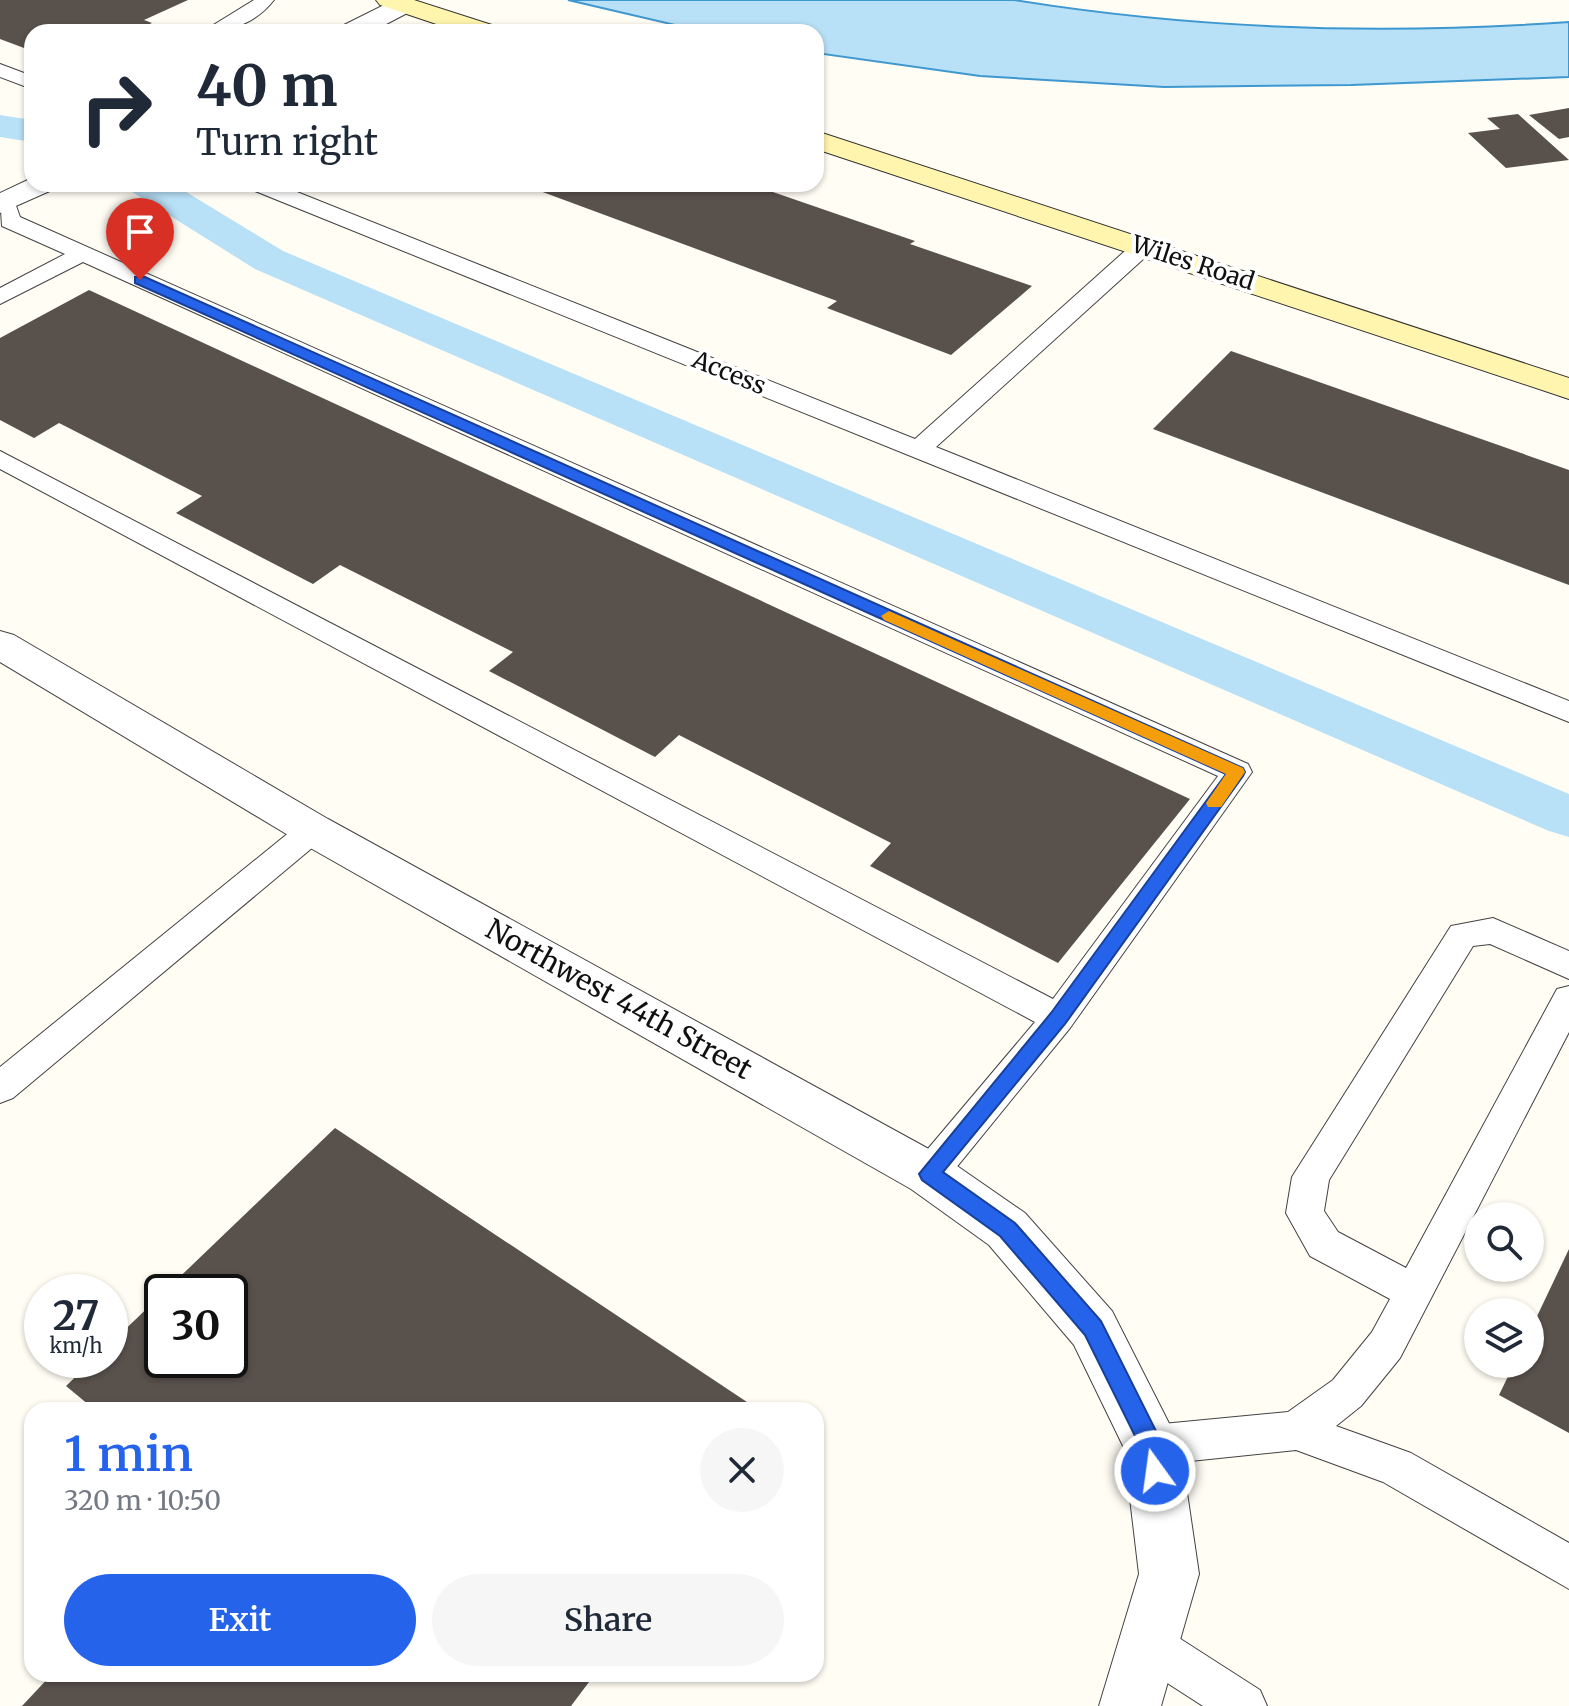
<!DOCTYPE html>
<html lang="en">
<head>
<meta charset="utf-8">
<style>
  :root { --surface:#fff; --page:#f6f6f7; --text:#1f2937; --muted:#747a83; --accent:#2563eb }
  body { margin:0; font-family:Merriweather,serif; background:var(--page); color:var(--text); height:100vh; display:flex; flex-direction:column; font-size:30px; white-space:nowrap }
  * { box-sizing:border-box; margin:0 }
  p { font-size:26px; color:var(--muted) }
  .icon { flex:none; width:44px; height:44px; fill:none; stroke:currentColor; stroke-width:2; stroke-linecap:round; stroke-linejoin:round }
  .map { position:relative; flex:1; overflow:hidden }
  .sheet { position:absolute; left:24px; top:1402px; width:800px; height:280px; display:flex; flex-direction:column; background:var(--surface); border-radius:24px; box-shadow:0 2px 6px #0004 }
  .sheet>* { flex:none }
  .banner { position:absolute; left:24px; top:24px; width:800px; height:168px; border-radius:24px; box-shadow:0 2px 6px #0004; background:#fff; color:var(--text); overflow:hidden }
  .buttons { position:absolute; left:1464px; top:1202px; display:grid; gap:16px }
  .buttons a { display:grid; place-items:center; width:80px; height:80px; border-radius:50%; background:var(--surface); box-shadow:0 2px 6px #0004; font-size:40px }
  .speed { position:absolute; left:24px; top:1274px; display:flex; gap:16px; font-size:40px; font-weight:700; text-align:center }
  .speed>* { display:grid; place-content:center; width:104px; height:104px; border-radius:50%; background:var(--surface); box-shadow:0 2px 6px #0004; line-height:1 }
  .speed small { font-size:20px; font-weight:400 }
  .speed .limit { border:4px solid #111; border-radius:12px; background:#fff; color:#111 }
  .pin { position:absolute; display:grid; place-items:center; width:68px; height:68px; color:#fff; margin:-82px -34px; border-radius:50% 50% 50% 0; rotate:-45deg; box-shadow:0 0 8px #0007 }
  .pin .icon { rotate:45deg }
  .me { position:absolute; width:88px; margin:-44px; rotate:346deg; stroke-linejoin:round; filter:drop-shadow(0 0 6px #0008) }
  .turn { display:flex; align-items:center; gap:28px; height:168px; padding:0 40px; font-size:36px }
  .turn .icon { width:104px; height:104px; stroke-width:2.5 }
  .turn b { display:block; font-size:56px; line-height:68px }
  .round { display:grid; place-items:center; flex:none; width:84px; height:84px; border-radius:42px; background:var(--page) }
  .overview { display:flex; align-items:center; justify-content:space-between; height:136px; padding:0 40px }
  h1 { font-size:48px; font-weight:600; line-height:60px; color:var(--accent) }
  .action { display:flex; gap:16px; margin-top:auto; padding:16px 40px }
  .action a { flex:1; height:92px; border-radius:48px; background:var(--accent); color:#fff; font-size:32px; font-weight:600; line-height:92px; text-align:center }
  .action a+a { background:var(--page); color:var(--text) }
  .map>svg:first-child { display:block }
  .water { fill:#b8e0f7; stroke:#3e98cf; stroke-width:2 }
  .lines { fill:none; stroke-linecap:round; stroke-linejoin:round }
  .canal { fill:#b8e0f7; fill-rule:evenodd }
  .building { fill:#59514c }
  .lane-casing { stroke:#434343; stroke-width:2 }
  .street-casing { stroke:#434343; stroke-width:2 }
  .secondary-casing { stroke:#323232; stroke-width:2 }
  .lane { fill:#fff; fill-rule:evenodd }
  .street { fill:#fff; fill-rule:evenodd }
  .secondary { fill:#fff5af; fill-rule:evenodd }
  .route { fill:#2563eb; stroke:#184099; stroke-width:2 }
  .slow { fill:#f59e0b }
  .labels { text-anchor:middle; stroke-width:8; stroke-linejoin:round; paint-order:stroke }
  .far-street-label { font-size:24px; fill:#101010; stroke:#fff }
  .street-label { font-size:28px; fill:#101010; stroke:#fff }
</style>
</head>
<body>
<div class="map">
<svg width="1569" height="1706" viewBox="0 0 1569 1706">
  <rect width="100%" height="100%" fill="#fffdf4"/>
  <path class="water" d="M568 0H1014C1199 30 1383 35 1569 22V77L1351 85 1164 87 980 76 816 53V32H705Z"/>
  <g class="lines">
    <path class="canal" d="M0 115 32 120V142L0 137Z
      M127 184H173L283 251 1569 794V837L1549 831 255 269 132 192Z"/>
  </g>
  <path class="building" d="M0 0H188L144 20 152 23 132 32H32V51L0 39Z
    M1569 108V137L1559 139 1529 115Z
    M1518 114 1569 160 1506 168 1468 133 1500 129 1487 118Z
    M521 184H750L915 241 910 244 1032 286 951 355 827 308 837 301Z
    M89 290 1190 799 1058 963 870 866 891 843 679 735 655 757 489 671 513 652 340 565 313 584 176 513 202 496 59 423 34 438 0 420V338Z
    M1231 351 1569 470V585L1153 429Z
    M335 1128 759 1410H95L66 1386 93 1360H110V1344L162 1294V1360H230V1292H164Z
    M1569 1249V1433L1499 1395 1514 1364H1530V1331Z
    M52 1674H595L571 1706H22Z"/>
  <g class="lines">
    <g class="lane-casing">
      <path id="lane" d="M254 0H274C256 23 230 32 202 32Z
        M0 64 32 76V89L0 77Z
        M247 184H277L915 439 1135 242H1151L1154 247 1151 252 936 447 1569 701V722L250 189Z
        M0 195 13 197 20 217 1248 764 1252 772 1070 1028 942 1185 929 1190 916 1185 910 1174 916 1163 1035 1022 0 469V451L1053 999 1218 776 83 262 0 304V288L65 254 2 226Z
        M313 819 324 822 329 830 324 838 13 1098 0 1103V1067L302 822Z
        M1493 918 1569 951V979L1490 944 1473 946 1329 1180 1324 1211 1338 1232 1406 1268 1557 989 1569 986V1032L1400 1358 1361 1406 1336 1426 1411 1453 1569 1543V1589L1383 1482 1296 1450 1152 1465 1137 1459 1131 1445 1137 1431 1152 1425 1288 1412 1333 1380 1372 1332 1390 1299 1310 1256 1286 1213 1292 1177 1451 926Z
        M1149 1623 1165 1629 1260 1690 1267 1706H1203L1133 1661 1127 1645 1133 1629Z"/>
    </g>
    <g class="street-casing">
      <path id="street" d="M394 0H413L417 5 413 10 371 32H338L342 26Z
        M32 178V184H57L52 190 0 213V193Z
        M0 631 14 635 328 819 947 1159 1025 1213 1112 1311 1180 1445 1199 1574 1161 1706H1099L1139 1574 1124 1448 1074 1345 989 1245 911 1189 298 841 0 662Z"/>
    </g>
    <g class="secondary-casing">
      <path id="secondary" d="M376 0H414L495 26 499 32H460L380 5Z
        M816 131 1569 378V399L816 149Z"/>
    </g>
    <use href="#lane" class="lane"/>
    <use href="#street" class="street"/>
    <use href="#secondary" class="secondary"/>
  </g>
  <path class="route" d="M135 277H145L1243 768 1245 772 1243 776 1065 1024 943 1172 1015 1223 1101 1321 1163 1445 1167 1471 1164 1479 1155 1482 1147 1479 1140 1446 1085 1335 1000 1236 922 1180 919 1174 1051 1013 1226 774 135 283Z"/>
  <path class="slow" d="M889 611 1243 768 1245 772 1221 807H1208L1206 803 1226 774 884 620 881 616Z"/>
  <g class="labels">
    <g class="far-street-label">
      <text transform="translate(1193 263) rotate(18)" y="8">Wiles Road</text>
      <text transform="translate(729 373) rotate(22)" y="8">Access</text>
    </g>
    <g class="street-label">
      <text transform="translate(619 999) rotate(29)" y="10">Northwest 44th Street</text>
    </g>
  </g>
</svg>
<div class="buttons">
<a><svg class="icon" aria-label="search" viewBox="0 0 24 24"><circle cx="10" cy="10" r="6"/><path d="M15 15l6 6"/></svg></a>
<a><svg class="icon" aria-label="layers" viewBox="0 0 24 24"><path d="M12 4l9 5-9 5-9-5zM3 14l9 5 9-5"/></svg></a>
</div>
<div class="speed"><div>27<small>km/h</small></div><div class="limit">30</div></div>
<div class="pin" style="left:140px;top:280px;background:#d93025"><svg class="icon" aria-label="arrive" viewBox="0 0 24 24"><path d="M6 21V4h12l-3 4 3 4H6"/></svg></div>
<svg class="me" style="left:1155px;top:1471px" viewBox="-20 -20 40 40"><circle r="17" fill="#2563eb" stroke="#fff" stroke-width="3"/><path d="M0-11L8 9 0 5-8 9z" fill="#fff"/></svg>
<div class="banner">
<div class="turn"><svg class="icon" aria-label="right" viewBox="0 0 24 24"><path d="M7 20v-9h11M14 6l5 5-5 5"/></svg><div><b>40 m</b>Turn right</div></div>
</div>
<section class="sheet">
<div class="overview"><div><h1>1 min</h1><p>320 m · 10:50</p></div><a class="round"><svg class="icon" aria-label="close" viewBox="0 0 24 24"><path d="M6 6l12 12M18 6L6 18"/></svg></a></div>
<div class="action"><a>Exit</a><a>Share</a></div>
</section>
</div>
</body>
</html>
